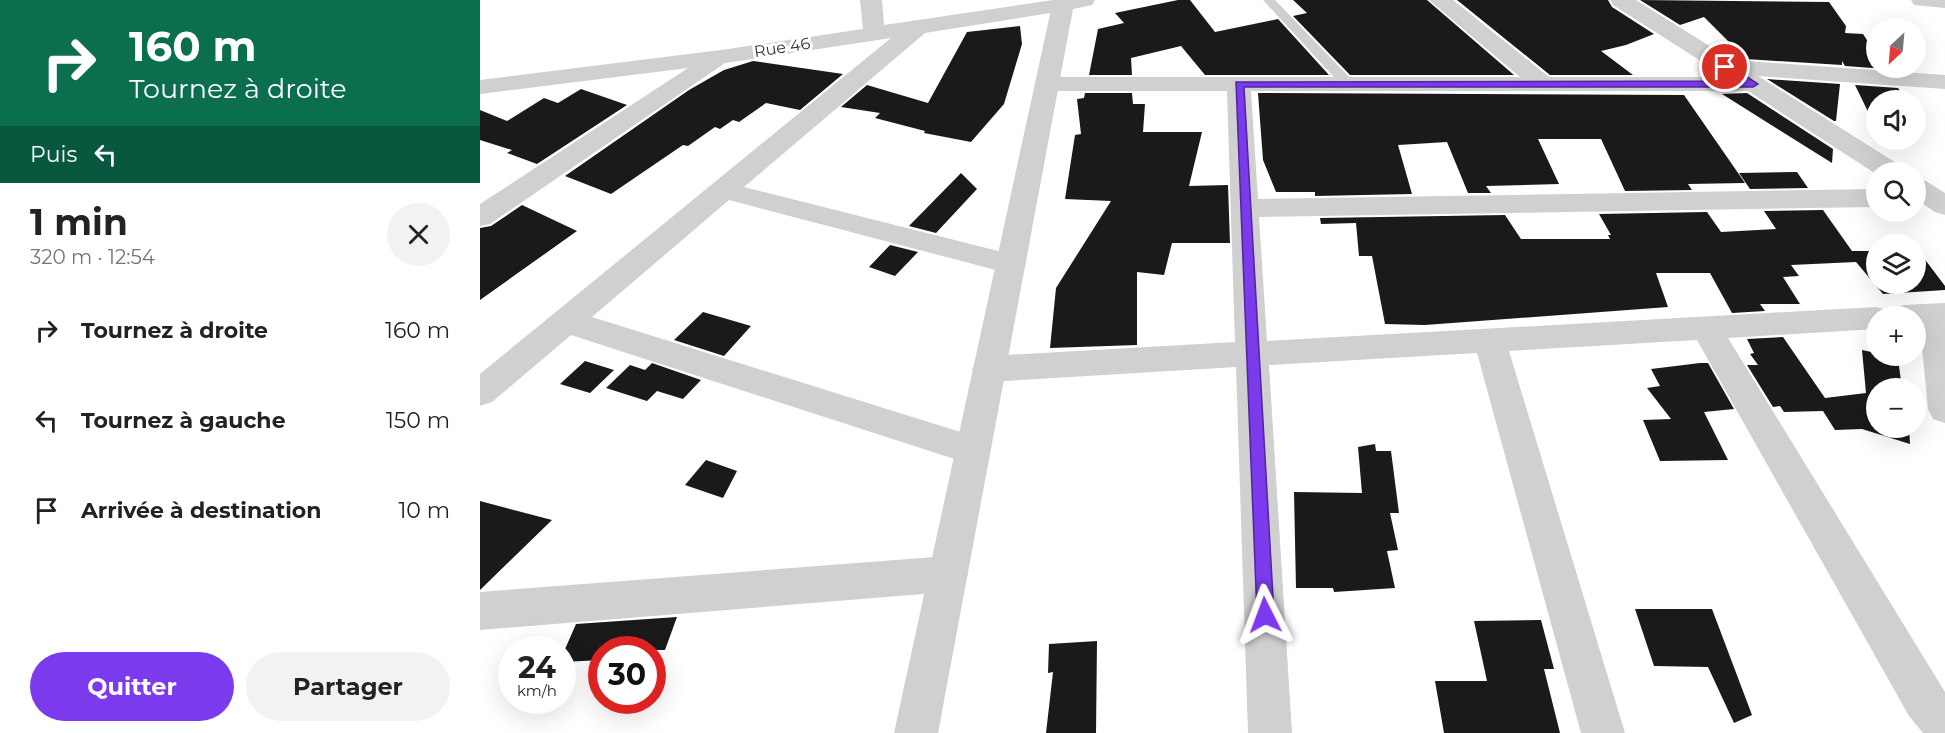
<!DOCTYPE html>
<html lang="fr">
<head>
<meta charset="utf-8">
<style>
  :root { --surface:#fff; --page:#f2f2f2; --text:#222; --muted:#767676; --accent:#7c3aed }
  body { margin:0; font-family:Montserrat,sans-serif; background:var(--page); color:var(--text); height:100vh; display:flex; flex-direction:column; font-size:22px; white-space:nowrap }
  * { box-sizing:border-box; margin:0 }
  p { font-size:20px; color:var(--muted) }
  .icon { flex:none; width:33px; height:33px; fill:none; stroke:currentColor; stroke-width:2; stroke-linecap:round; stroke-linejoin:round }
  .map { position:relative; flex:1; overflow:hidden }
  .sheet { display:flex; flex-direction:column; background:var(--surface); width:480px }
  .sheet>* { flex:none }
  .banner { background:#0b6e4f; color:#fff; overflow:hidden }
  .needle { width:39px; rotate:206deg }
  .fabs { position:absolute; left:1386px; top:18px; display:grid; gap:12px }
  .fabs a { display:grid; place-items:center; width:60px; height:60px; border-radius:50%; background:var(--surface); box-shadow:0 6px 24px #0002; font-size:30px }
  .speed { position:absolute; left:18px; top:636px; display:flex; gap:12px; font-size:30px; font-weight:700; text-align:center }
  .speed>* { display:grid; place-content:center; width:78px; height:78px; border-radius:50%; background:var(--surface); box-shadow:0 6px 24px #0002; line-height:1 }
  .speed small { font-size:15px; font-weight:400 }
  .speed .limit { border:9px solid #d22; background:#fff; color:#111 }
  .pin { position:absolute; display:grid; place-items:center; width:51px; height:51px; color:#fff; margin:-26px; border:3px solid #fff; border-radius:50%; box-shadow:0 2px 6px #0007 }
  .me { position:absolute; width:66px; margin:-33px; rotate:357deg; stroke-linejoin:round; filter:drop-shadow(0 0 4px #0008) }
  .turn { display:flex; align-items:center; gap:21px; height:126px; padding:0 30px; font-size:27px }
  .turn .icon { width:78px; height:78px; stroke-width:2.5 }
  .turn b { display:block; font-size:42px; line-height:51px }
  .then { display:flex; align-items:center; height:57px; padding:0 30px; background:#0003; gap:12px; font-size:22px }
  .round { display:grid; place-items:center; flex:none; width:63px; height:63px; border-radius:32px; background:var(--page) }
  .summary { display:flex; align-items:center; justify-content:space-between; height:102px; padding:0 30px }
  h1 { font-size:36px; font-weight:700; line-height:45px }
  .primary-button { display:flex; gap:12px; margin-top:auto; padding:12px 30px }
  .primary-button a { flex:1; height:69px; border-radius:36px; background:var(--accent); color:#fff; font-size:24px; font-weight:700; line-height:69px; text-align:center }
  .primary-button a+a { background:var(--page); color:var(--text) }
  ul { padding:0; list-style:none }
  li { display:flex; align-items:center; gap:18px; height:90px; padding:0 30px }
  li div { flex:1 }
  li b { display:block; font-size:22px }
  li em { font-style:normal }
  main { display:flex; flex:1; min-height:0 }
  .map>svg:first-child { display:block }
  .building { fill:#1a1a1a }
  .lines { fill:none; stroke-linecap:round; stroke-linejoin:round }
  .service { fill:#d0d0d0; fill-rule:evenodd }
  .minor { fill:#d0d0d0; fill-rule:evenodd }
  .tertiary { fill:#d0d0d0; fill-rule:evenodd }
  .route { fill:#7c3aed; stroke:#51269a; stroke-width:1.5 }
  .labels { text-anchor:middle; stroke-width:6; stroke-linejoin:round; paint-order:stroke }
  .far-street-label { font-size:16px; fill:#333; stroke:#fff }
</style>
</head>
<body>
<main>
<section class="sheet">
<div class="banner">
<div class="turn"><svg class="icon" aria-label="right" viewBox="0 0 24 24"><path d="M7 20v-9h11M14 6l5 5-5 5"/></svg><div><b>160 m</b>Tournez à droite</div></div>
<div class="then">Puis<svg class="icon" aria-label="left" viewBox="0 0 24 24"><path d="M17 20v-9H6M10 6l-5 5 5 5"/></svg></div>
</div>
<div class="summary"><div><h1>1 min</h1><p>320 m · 12:54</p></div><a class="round"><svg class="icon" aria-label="close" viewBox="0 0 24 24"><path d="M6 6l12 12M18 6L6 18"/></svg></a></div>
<ul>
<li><svg class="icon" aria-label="right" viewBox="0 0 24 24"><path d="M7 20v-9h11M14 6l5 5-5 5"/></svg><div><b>Tournez à droite</b></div><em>160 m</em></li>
<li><svg class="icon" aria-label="left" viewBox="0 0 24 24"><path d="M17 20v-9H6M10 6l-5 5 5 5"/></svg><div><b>Tournez à gauche</b></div><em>150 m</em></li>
<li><svg class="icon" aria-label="arrive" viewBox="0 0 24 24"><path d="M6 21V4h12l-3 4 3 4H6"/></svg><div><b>Arrivée à destination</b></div><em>10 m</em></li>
</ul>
<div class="primary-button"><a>Quitter</a><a>Partager</a></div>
</section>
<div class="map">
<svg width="1465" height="733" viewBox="0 0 1465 733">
  <rect width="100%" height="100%" fill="#fff"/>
  <path class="building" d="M698 0H710L735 32 798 19 849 75H725L701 46 651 58 652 75H609L618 29 644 23 635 13Z
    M813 0H947L1034 75H870L813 16 827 13Z
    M977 0H1128L1132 7 1174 34 1146 45 1121 51 1153 75H1070Z
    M1160 0 1349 2 1366 26 1365 33 1383 34 1396 54V68L1406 69 1365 66 1362 61V65L1266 59 1224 17 1200 25Z
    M540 26 542 44 524 104 491 142 444 133 445 131 395 118 400 113 361 107 387 85 448 103 487 32Z
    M273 61 363 74 320 110 286 103 259 122 253 120 240 129 235 127 208 146 203 145 131 194 85 176 209 90 244 70Z
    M1287 79 1360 84 1356 121H1354Z
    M1375 85 1418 88 1426 100H1396L1395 126Z
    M101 89 147 105 57 164 27 153 32 150 0 140V110L27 121 64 98 78 103Z
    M605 93H652L653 104H665L663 132H722L709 186 748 185 750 243H692L684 275 657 272V345L570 348 576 288 631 201 585 199 595 135 601 134 597 99 604 98Z
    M778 93 1204 95 1265 183 1208 184 1212 190 1145 191 1121 139H1058L1079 184 1006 186 1011 193H988L967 142 918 145 932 194 835 196V192H796L783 160Z
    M1267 93 1353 149 1352 163 1242 94Z
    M1317 172 1328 188 1270 189 1259 173Z
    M481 173 497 189 456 233 429 226Z
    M42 205 97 231 0 300V228L11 226Z
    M1343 210 1372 251H1396V284H1436L1437 249 1465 286V290L1403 294 1376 262 1311 265 1319 276 1303 277 1320 304H1280L1285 311 1252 313 1230 273H1176L1188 307 945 325 905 324 892 256H879L876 223 841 224 840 218 1025 215 1041 239H1130L1128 235H1131L1119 214 1227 212 1241 232 1296 229 1284 211Z
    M410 245 438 252 415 276 389 267Z
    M223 312 271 326 244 356 194 340Z
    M1303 337 1345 398 1386 393 1382 350 1396 353V356L1418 359 1422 388H1396V428H1429L1430 444 1382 429 1355 430 1343 411 1304 412 1300 406 1293 407 1267 365H1278L1270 354 1274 353 1267 339Z
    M105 361 134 370 110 393 80 384Z
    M172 363 221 380 203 399 177 391 167 401 126 388 150 365 165 370Z
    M1220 363H1228L1254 409 1224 412 1248 460 1180 461 1163 420 1191 419 1167 388 1180 386 1171 369Z
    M895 444 896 451H911L919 513H910L918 550 907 551 915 588 854 592 853 588H816L814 492 882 493 878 447Z
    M226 460 257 471 243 498 205 485Z
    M0 501 72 520 0 590Z
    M1155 609H1232L1272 715 1254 723 1228 667 1174 666Z
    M197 617 185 650H122V660L82 662V656L96 624Z
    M1061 620 1074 669H1064L1080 733H964L955 681H1007L994 621Z
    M617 641 616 733H566L573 672 568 673 569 644Z"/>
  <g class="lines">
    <path class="service" d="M783 0H795L873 81 875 84 873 87H863Z"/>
    <path class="minor" d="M380 0H402L404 25 573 0H595L591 10 583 11 445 33 264 187 542 257 546 264 542 271 531 274 249 200 112 317 506 440 511 450 506 460 493 465 91 335 12 402 0 406V374L411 38 245 63 10 224 0 226V204L208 68 0 94V80L241 50 383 29Z
      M949 0H973L1069 77H1246L1133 5 1130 0H1156L1252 60 1465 75V89L1278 76 1421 166 1425 172 1396 174 1268 91H771L778 199 1396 189V207L779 217 787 341 1396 307 1407 310 1409 314 1413 308 1424 305 1465 303V423L1453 419 1448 409 1440 327H1436V316H1396V329L1248 338 1465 692V733H1443L1429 716 1217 340 1029 351 1145 733H1101L997 353 789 365 812 733H768L756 367 509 382 497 378 492 369 497 360 509 356 755 342 747 91H567L558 89 555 84 558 79 567 77H1040Z
      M1431 0H1465V8L1434 5Z
      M1436 178 1446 181 1465 193V215L1455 212 1436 199Z
      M468 556 482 561 488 574 482 587 468 592 0 630V592Z"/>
    <path class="tertiary" d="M575 0H615L612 5 593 9 458 733H414L572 5Z"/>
  </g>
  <path class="route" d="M1242 65H1249L1278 84 1273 87H764L794 615 791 620 785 623 779 620 777 615 756 82 1261 81 1242 69Z"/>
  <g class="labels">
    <g class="far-street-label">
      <text transform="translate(302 47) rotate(-9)" y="6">Rue 46</text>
    </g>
  </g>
</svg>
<div class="fabs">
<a><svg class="needle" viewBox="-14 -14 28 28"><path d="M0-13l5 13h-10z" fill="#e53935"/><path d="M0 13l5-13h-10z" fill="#767676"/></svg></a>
<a><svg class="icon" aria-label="sound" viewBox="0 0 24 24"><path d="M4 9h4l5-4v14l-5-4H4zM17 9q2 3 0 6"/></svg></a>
<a><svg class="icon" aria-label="search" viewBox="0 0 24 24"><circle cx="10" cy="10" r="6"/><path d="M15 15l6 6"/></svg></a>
<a><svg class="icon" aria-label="layers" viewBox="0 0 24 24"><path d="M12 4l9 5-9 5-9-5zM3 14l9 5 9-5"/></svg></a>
<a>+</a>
<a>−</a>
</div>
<div class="speed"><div>24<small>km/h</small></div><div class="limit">30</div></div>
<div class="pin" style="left:1245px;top:67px;background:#d93025"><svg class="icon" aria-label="arrive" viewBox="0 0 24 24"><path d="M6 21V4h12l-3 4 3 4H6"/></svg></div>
<svg class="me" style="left:785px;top:615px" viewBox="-20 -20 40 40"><path d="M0-17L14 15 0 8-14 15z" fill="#7c3aed" stroke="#fff" stroke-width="4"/></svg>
</div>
</main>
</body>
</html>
